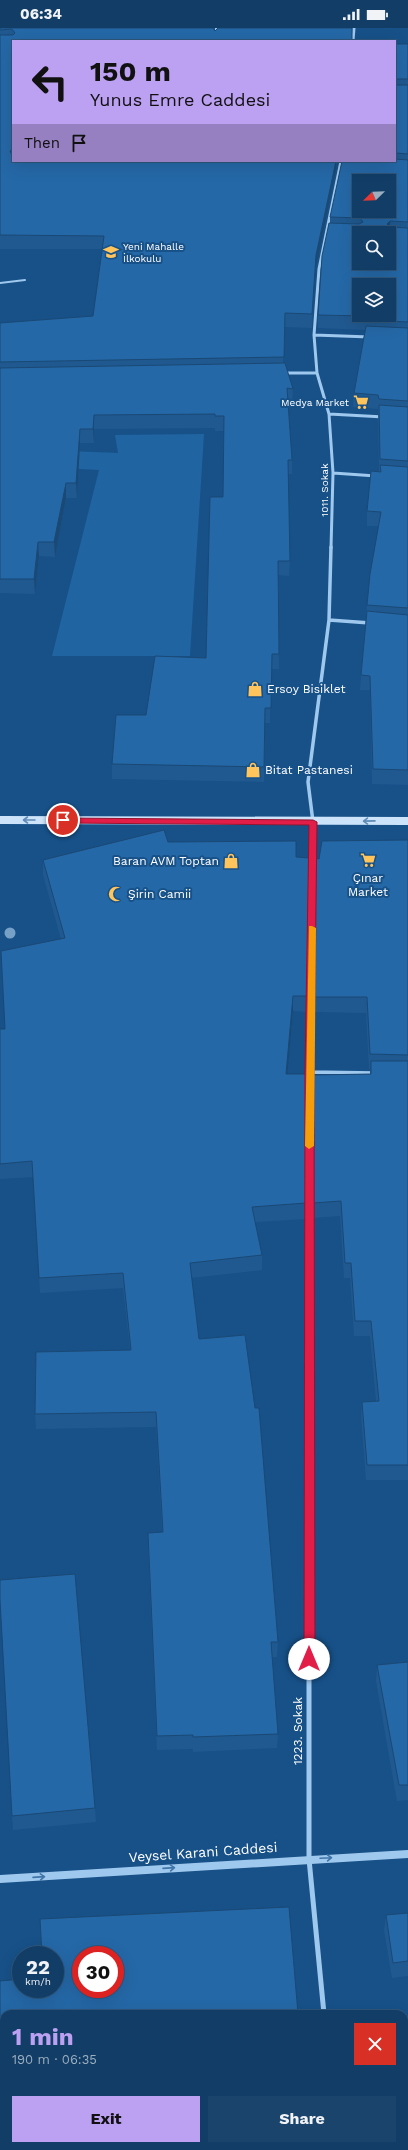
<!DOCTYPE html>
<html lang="en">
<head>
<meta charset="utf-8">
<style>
  :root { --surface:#113d66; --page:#1a446c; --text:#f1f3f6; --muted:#9caebf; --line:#30567a; --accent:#bca0f2 }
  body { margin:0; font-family:"Work Sans",sans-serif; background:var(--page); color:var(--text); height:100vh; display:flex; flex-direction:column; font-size:15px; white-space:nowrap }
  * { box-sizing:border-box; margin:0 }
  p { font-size:13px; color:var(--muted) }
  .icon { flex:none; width:22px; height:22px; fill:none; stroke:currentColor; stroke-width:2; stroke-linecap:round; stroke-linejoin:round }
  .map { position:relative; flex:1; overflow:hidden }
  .side { position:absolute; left:0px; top:1982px; width:408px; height:140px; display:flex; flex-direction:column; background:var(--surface); border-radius:12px 12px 0 0; box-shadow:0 4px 16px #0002,0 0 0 1px var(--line) }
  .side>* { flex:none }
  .top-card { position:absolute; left:12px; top:12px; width:384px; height:122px; border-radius:0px; box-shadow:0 4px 16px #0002,0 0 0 1px var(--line); background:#bca0f2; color:#111; overflow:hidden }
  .needle { width:26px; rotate:247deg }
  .tools { position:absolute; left:352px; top:146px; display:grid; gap:8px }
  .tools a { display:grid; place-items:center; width:44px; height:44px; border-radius:0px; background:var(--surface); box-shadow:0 4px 16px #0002,0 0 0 1px var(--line); font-size:20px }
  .speed { position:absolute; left:12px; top:1918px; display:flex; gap:8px; font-size:20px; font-weight:700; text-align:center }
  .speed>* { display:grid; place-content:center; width:52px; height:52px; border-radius:50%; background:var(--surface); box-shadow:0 4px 16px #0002,0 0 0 1px var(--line); line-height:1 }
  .speed small { font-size:10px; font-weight:400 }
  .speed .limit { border:6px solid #d22; background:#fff; color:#111 }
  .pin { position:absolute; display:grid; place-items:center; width:34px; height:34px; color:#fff; margin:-17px; border:2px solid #fff; border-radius:50%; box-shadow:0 1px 4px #0007 }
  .me { position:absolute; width:44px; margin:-22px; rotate:0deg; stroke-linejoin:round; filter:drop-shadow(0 0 3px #0008) }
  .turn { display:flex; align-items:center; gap:14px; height:84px; padding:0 12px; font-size:18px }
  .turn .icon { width:52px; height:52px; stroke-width:2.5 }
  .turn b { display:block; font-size:28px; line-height:34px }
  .then { display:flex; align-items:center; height:38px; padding:0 12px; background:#0003; gap:8px; font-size:15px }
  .round { display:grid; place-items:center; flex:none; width:42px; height:42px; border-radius:0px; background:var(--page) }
  .overview { display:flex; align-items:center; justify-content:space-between; height:68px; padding:0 12px }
  h1 { font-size:24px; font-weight:700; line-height:30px; color:var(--accent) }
  .primary-button { display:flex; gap:8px; margin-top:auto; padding:8px 12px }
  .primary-button a { flex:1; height:46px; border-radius:0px; background:var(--accent); color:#111; font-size:16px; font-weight:700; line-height:46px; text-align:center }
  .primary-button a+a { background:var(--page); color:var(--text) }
  .status { display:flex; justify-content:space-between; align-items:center; height:28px; padding:0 20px; background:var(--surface); direction:ltr }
  .status svg { height:11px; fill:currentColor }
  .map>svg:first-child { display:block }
  .green { fill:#2064a2 }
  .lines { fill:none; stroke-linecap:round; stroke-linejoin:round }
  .service { stroke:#9fc8ee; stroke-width:2 }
  .minor-far2 { stroke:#9fc8ee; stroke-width:3 }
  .minor-far1 { stroke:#9fc8ee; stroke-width:3.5 }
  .minor { stroke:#9fc8ee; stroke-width:5 }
  .tertiary { stroke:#9fc8ee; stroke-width:8 }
  .secondary { stroke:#cce3fa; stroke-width:8 }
  .tree { fill:#77a0c7 }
  .wall { fill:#205990 }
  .shaded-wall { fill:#1a4975 }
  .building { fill:#2568a7; stroke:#1a4975; fill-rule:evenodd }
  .oneway { stroke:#5f8bb6 }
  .oneway2 { stroke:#4075a7 }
  .route { fill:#e11d48; stroke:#92132f }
  .slow { fill:#f59e0b }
  .labels { text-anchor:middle; stroke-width:4; stroke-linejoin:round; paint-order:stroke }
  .far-poi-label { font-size:10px; fill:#fff; stroke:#175188; text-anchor:start }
  .far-street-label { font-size:10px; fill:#fff; stroke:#175188 }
  .poi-label { font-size:12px; fill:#fff; stroke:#175188; text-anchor:start }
  .street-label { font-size:12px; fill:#fff; stroke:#175188 }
  .near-street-label { font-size:14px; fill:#fff; stroke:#175188 }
</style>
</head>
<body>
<div class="status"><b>06:34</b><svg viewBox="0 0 49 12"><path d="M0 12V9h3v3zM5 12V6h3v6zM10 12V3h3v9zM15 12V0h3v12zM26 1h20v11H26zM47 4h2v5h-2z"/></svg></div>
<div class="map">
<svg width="408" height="2122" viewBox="0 0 408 2122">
  <rect width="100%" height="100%" fill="#175188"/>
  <path class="green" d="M204 406 190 628H52L99 442 44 439 43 422 118 425 115 407Z"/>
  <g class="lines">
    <path class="service" d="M215 13 216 0
      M0 255 25 252"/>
    <path class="minor-far2" d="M353 13 354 0
      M314 307 370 309
      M284 345H317
      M329 386 384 389
      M333 445 376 448
      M331 520 333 445 329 386 317 345 314 307 319 241 341 133"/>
    <path class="minor-far1" d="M329 592 370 595
      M309 1044 375 1045
      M309 1209V1044L313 794 308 754 329 592 331 519"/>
    <path class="minor" d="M309 1208V1831L324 1986
      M337 2118V2122"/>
    <path class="tertiary" d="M0 1851 408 1826"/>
    <path class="secondary" d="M0 792 408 793"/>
  </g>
  <circle class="tree" cx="10" cy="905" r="5.5"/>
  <path class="wall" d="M0 0H214V2L215 3 352 0 13 13V133H338L337 136H336V142L316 240 312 300 284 299 283 335 293 361 292 375 288 374 292 432V446H288L290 533 289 548 278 547 279 641H271L270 695H265L264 754 112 751V736L146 687 206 630 223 469 224 403H215V400L94 401V415H80L77 470H66L55 529 39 528 35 566 0 565V295L93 288 102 221H0Z
    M395 16H408V757L372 756 370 662H360L361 647 367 577 379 498H367V483L379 444 378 381 353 379 354 365 365 302 318 300V287L330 195V189L395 133Z
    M408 812V1452H366L361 1388 362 1374 376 1373 370 1308H354L350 1250H344L340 1188 312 1190V1062L313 1047 370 1046V1041H369L366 985 313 984 316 830 319 831Z
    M168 814 296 829 307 968V984L293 983 287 1046 306 1175V1191L255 1194 262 1227V1242L191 1250 199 1311 278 1614 277 1629H272L278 1706 277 1720 193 1724V1721L157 1722 148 1520 162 1504 156 1399 36 1401 35 1386 130 1322 123 1260 40 1265 33 1149 0 1151V1001H5L61 911 43 847V832Z
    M408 1634V1772L397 1773 376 1653 377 1637Z
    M95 1780 96 1794 13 1802 12 1788Z
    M289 1879 4 1986V2051H0V1953L21 1961Z
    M408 1885V1948L392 1950 384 1902 386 1887Z"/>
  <path class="shaded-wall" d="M12 121 13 134 10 123Z
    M336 133V142L316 240 312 300 316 227Z
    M390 193 389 207 387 196Z
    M94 387V415L93 401Z
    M80 401V415L77 470 76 455Z
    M66 455V470L55 529 54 514Z
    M38 514 39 528 35 566 34 551Z
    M293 968V983L286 1062V1046Z"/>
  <path class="building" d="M0 0H213L215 3 218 0H352V13H13V121L10 123 12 127H13V133H336L316 227 312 286 285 285 284 329 0 334V295L93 288 104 208 0 207V7H13L15 5 12 1 0 2Z
    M395 16H408V51H395Z
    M395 56 396 57H408V126L395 125Z
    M395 131 408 132V194L390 193 387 196 390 199 408 200V294L367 292 368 288 318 287 322 228 329 195 359 196 363 194 360 190 330 189 342 133H395ZM359 153H389V183H359ZM359 205H389V235H359ZM359 257H389V287H359Z
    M366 298 408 300V373L379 371 378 367 354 365Z
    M285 335 293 361 287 360 292 432H288L290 533H278L279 626H272L271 680H265L264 739 112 736 116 687H146L155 628 206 630 210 469H223L224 388H215V386L94 387 93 401H80L76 455H66L54 514H38L34 551H0V340Z
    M379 377 408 379V433L380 431Z
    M380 437 408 439V580L367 577 370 546 381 484 367 483 371 443 381 444Z
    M367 583 408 587V742L373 741 370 648 361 647Z
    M164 802 168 814 296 813V829L309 830 307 968H293L286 1046H306V1175L252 1179 262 1227 190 1235 199 1311 245 1307 255 1380H259L278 1614H271L278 1706 193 1709V1707L157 1708 148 1505 163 1504 156 1384 35 1386 36 1324 131 1322 123 1245 39 1250 32 1133 0 1136V1001H5L1 923 65 910 43 832Z
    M408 812V1027L370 1026 367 969H314L316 830 319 831 322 813Z
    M371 1033H408V1437H367L362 1374 379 1373 371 1293H355L351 1235H345L341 1173 313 1175V1047L371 1046Z
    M75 1546 95 1780 12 1788 0 1572V1552Z
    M408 1634V1757H399L377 1637Z
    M289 1879 298 1986H4V2037L0 2038V1953L21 1951V1961H55V1927H42L40 1891ZM81 1927H115V1961H81Z
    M408 1885V1933L393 1935 386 1887Z
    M174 2118H235V2122H174Z"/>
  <defs><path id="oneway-shaft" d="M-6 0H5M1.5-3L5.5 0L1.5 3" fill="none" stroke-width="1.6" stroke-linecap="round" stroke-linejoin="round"/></defs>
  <g class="oneway">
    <use href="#oneway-shaft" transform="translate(29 792) rotate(-180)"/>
    <use href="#oneway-shaft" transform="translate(369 793) rotate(179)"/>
  </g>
  <g class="oneway2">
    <use href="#oneway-shaft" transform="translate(326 1830) rotate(-3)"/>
    <use href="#oneway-shaft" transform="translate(169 1840) rotate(-4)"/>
    <use href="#oneway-shaft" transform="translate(39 1849) rotate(-4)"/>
  </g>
  <path class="route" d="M60 790 313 792 317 794 314 1044 315 1631 309 1636 304 1631 305 1044 309 797 63 795 60 794Z"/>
  <path class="slow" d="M309 898H312L316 900 314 1118 309 1121 305 1118Z"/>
  <defs>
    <g id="school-bare" transform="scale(1.2)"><path d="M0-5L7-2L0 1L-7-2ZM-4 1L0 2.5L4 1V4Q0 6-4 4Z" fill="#ffc45c" stroke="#175188" stroke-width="2.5" paint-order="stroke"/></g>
    <g id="supermarket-bare" transform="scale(1.2)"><path d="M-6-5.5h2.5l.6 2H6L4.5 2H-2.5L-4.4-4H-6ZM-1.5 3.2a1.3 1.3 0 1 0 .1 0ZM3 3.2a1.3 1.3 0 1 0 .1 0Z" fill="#ffc45c" stroke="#175188" stroke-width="2.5" paint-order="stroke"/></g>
    <g id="shop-bare" transform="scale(1.2)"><path d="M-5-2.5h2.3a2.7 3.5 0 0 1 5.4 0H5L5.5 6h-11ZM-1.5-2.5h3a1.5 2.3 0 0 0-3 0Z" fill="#ffc45c" stroke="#175188" stroke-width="2.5" paint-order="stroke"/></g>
    <g id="mosque-bare" transform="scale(1.2)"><path d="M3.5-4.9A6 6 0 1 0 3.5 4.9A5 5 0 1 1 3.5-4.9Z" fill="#ffc45c" stroke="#175188" stroke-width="2.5" paint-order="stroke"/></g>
  </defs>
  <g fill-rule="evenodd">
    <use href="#school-bare" x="111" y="224"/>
    <use href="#supermarket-bare" x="361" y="374"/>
    <use href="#shop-bare" x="255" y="661"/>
    <use href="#shop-bare" x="253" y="742"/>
    <use href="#supermarket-bare" x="368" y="832"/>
    <use href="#shop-bare" x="231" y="833"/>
    <use href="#mosque-bare" x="116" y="866"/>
  </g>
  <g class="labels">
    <g class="far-poi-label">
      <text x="123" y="222">Yeni Mahalle<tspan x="123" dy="12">İlkokulu</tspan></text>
      <text x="349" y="378" text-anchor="end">Medya Market</text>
    </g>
    <g class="far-street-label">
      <text transform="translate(324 462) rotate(-90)" y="4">1011. Sokak</text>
    </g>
    <g class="poi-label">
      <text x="267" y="665">Ersoy Bisiklet</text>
      <text x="265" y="746">Bitat Pastanesi</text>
      <text x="219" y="837" text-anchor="end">Baran AVM Toptan</text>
      <text x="368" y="854" text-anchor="middle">Çınar<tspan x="368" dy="14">Market</tspan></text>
      <text x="128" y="870">Şirin Camii</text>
    </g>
    <g class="street-label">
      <text transform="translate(298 1703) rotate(-90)" y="4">1223. Sokak</text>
    </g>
    <g class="near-street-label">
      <text transform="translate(203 1824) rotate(-4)" y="5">Veysel Karani Caddesi</text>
    </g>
  </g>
</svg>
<div class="tools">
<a><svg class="needle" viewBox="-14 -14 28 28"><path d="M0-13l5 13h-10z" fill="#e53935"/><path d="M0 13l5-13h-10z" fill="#9caebf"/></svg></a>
<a><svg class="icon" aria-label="search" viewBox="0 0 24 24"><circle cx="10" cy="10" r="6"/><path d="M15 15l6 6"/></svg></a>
<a><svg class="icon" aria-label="layers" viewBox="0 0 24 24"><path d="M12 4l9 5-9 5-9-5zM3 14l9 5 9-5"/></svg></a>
</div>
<div class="speed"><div>22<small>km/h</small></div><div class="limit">30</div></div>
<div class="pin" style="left:63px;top:792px;background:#d93025"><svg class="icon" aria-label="arrive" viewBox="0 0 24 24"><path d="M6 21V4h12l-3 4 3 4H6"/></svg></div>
<svg class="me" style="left:309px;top:1631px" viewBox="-20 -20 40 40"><circle r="19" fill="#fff"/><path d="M0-13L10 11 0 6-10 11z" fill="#e11d48"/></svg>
<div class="top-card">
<div class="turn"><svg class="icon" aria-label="left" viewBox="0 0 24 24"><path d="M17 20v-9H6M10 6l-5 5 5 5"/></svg><div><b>150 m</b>Yunus Emre Caddesi</div></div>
<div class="then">Then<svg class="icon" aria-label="arrive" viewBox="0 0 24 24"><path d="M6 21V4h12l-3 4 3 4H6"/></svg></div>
</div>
<section class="side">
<div class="overview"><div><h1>1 min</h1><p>190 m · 06:35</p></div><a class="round" style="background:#d93025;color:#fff"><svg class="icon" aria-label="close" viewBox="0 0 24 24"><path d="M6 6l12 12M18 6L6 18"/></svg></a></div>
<div class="primary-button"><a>Exit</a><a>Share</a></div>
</section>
</div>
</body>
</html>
